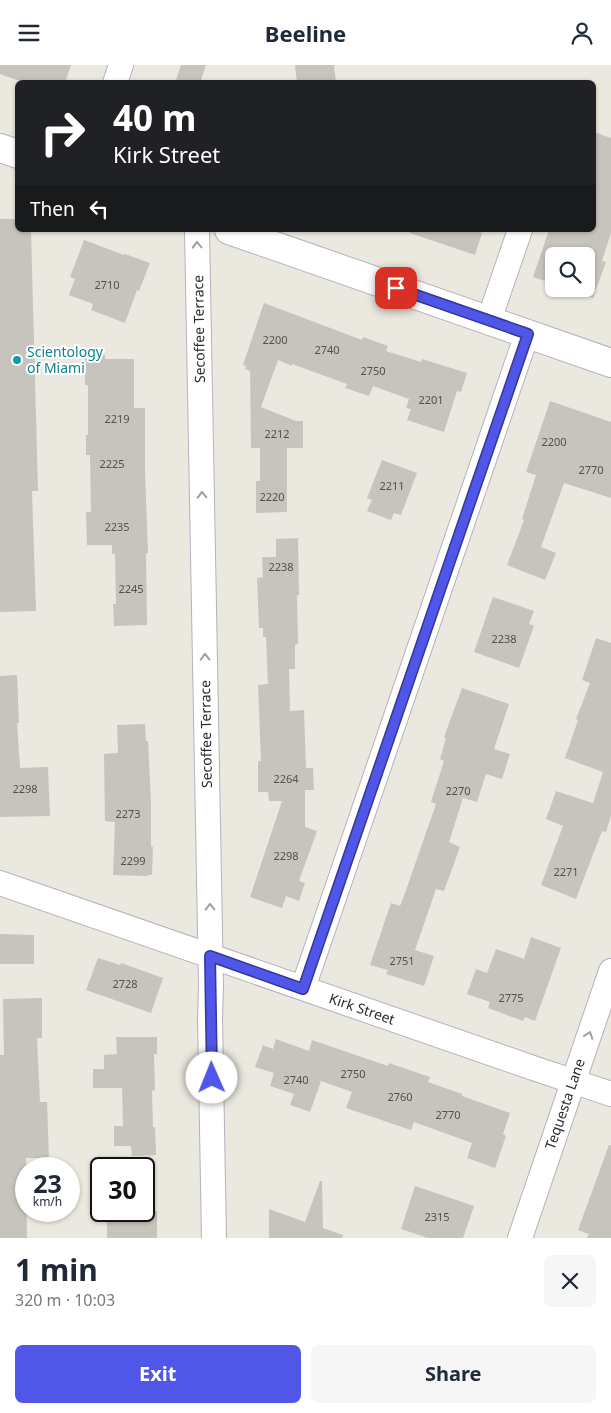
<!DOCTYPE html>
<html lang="en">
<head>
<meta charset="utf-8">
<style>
  :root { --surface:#fff; --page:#f6f6f7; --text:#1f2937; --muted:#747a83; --accent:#5056e7 }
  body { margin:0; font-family:"Noto Sans",sans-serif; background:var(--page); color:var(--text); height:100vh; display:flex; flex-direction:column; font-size:19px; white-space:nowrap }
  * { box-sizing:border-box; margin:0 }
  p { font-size:16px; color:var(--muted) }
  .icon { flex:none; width:28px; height:28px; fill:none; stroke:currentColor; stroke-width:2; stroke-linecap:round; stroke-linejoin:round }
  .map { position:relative; height:1173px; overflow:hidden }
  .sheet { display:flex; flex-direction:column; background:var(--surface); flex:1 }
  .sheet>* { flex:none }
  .guide { position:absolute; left:15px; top:15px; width:581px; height:152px; border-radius:8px; box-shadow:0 1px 4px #0004; background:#202124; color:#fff; overflow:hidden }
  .controls { position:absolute; left:545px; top:182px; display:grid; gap:10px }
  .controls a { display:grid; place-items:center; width:50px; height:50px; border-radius:8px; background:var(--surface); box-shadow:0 1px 4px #0004; font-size:25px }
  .speed { position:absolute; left:15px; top:1092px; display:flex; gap:10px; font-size:25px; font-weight:700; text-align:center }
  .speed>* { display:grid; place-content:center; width:65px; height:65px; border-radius:50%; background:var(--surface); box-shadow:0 1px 4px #0004; line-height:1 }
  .speed small { font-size:12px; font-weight:400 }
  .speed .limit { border:2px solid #111; border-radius:8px; background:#fff; color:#111 }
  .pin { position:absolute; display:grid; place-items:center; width:42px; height:42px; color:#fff; margin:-21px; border-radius:10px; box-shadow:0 2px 8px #0006 }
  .me { position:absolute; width:55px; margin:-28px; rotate:359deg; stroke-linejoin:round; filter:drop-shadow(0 0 4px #0008) }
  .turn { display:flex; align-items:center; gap:18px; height:105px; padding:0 15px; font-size:22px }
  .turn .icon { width:65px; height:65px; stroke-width:2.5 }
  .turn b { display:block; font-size:35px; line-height:42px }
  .then { display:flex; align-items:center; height:48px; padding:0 15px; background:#0003; gap:10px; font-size:19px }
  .round { display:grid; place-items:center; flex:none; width:52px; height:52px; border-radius:8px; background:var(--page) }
  .headline { display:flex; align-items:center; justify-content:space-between; height:85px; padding:0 15px }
  h1 { font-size:30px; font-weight:700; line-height:38px }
  .primary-button { display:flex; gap:10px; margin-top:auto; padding:10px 15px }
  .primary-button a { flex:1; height:58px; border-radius:8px; background:var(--accent); color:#fff; font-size:20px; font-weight:700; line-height:58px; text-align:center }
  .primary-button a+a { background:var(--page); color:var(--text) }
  header { display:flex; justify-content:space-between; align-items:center; height:65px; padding:0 15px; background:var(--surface); font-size:22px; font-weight:700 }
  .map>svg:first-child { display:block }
  .building { fill:#c7c4be }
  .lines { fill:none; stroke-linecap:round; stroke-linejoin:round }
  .street-casing { stroke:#b2b3bd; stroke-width:26 }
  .secondary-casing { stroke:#b2b3bd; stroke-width:30 }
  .street { stroke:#fff; stroke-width:24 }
  .secondary { stroke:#fff; stroke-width:28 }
  .oneway { stroke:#a0a0a0 }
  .route-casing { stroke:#343896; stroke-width:12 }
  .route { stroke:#5056e7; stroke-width:9 }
  .culture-dot { fill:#0f9aa8; stroke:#fff; stroke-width:2 }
  .labels { text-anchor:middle; stroke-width:4; stroke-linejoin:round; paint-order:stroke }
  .number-label { font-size:11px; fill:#525150 }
  .street-label { font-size:14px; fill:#2b2b2b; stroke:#fff }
  .culture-label { font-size:14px; fill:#0d838f; stroke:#fff; text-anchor:start }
</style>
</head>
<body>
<header><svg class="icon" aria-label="menu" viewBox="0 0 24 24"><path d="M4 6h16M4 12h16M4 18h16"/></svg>Beeline<svg class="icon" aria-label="person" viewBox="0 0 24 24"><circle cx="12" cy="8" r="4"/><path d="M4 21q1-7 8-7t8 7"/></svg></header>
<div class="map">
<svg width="611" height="1173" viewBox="0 0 611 1173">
  <rect width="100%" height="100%" fill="#ebe8df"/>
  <path class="building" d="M0 0H71L65 18H25L0 9Z
    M181 0H206L200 18H175Z
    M295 0H334L336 18H297Z
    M594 67 611 73V168L602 196 606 197 593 233 566 224H586V191H554V219L533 212 549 165H594Z
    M0 154H18V165H31L38 426H32L36 546 0 547Z
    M410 165H471L482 168 475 190 410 168Z
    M84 175 124 190 125 189 150 198 139 226 137 225 125 258 91 245 93 239 69 230 75 214 70 212Z
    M264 238 362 275 363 272 388 281 386 286 421 297 422 294 467 308 461 327 457 326 444 367 407 355 411 344 406 343 409 334 373 321 369 331 345 323 347 319 292 299V301L278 295 261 342 296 356H303V383H287V447L256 448V416H260V383H251L250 306 245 304 246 301 243 300Z
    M85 289 105 290V294H134V343H145V406L148 488H146L147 560 114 561 113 539H116L115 489H112V480H87L86 447H91L90 390H86V370H88V320H85Z
    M550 336 611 357V433L564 418 541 482 556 488 545 515 507 500 524 455 522 454 536 410 526 407Z
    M382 395 417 408 401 450 394 448 391 455 367 446 372 435 367 433Z
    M298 473 299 530H297L298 579 295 580V604H289L290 646 304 645 306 703H313L314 725H305V762L317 766 299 816 305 818 299 836 286 831 282 843 250 832 282 736H269L268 727H258V696H261L258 620 268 619 266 572H263V563H259L257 513 263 512 262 492H276V474Z
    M493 532 534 546 529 559 534 561 519 603 474 587Z
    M596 573 611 578V751L606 767 602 766 576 834 541 820 563 761 546 754 556 726 593 738 603 707 565 693 578 655 576 654 590 618 582 615Z
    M17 610 19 658H17L20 703 48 702 50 751 0 752V611Z
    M462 623 509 639 494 684 510 689 502 714 486 709 477 737 463 733 449 777 460 782 444 826 436 824 415 885 434 891 424 921 386 909 388 905 370 900 391 838 400 841 405 828 436 739 431 737 444 696 440 694 446 673 444 672Z
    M145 659 146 676H148L151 736V782H153L152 810H148V811L113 810 115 757 105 756 104 689 118 688 117 660Z
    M0 869 34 870V899H0Z
    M531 872 561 883 535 956 525 952 523 956 488 943 490 937 467 929 476 904 487 908 496 884 524 894Z
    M98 893 120 900 121 898 163 913 151 948 86 925Z
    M42 933V973H37L40 1037H47L49 1093H26L27 1173H0V990H4L3 934Z
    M116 972H157V989H154L155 1025 152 1026 153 1062H155L156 1090 132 1091 131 1081H114V1061H123L122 1023H93V1004H104V990L117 989Z
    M276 974 309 986 312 975 388 1001 389 998 430 1012 428 1017 462 1029V1031L510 1048 503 1069 506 1071 495 1103 467 1093 472 1078 414 1057 411 1065 346 1043 352 1027 321 1016 310 1047 290 1040 294 1029 270 1021 274 1008 255 1002 263 980 273 984Z
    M609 1080H611V1173H587L589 1169 578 1165Z
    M320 1116H322L323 1163 343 1170 342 1173H269V1144L305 1157Z
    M415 1121 474 1141 463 1173H428L401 1164Z
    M107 1146H157V1173H107Z"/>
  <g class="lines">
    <g class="street-casing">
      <path id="street" d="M115 18 121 0
        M197 165 211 921 210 953 214 1173
        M489 255 520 165
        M0 818 536 1004 611 1029
        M303 923 527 269
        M520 1173 611 906"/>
    </g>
    <g class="secondary-casing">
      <path id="secondary" d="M0 83 18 89
        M229 165 611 298"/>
    </g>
    <use href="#street" class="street"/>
    <use href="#secondary" class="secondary"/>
  </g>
  <defs><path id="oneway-chevron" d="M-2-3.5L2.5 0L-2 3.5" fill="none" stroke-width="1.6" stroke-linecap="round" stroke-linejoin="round" transform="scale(1.25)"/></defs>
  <g class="oneway">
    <use href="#oneway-chevron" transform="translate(197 180) rotate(-92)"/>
    <use href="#oneway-chevron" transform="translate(202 430) rotate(-91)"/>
    <use href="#oneway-chevron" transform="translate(205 592) rotate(-91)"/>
    <use href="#oneway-chevron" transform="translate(210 842) rotate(-91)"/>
    <use href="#oneway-chevron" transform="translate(589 970) rotate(-71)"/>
  </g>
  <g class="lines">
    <g class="route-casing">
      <path id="route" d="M212 1013 210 891 303 924 528 269 396 223"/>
    </g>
    <use href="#route" class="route"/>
  </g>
  <circle class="culture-dot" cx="17" cy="295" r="5"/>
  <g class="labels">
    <g class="number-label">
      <text x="107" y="224">2710</text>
      <text x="275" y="279">2200</text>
      <text x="327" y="289">2740</text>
      <text x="373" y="310">2750</text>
      <text x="431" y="339">2201</text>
      <text x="117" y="358">2219</text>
      <text x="277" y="373">2212</text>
      <text x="554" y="381">2200</text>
      <text x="112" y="403">2225</text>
      <text x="591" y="409">2770</text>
      <text x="392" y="425">2211</text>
      <text x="272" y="436">2220</text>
      <text x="117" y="466">2235</text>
      <text x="281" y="506">2238</text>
      <text x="131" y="528">2245</text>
      <text x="504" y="578">2238</text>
      <text x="286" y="718">2264</text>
      <text x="25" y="728">2298</text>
      <text x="458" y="730">2270</text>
      <text x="128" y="753">2273</text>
      <text x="286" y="795">2298</text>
      <text x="133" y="800">2299</text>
      <text x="566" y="811">2271</text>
      <text x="402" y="900">2751</text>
      <text x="125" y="923">2728</text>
      <text x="511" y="937">2775</text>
      <text x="353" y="1013">2750</text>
      <text x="296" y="1019">2740</text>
      <text x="400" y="1036">2760</text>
      <text x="448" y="1054">2770</text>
      <text x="437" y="1156">2315</text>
    </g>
    <g class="street-label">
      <text transform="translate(199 264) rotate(-91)" y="5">Secoffee Terrace</text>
      <text transform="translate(206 669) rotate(-91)" y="5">Secoffee Terrace</text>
      <text transform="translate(362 944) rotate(19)" y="5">Kirk Street</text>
      <text transform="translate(565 1039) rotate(-71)" y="5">Tequesta Lane</text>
    </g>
    <g class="culture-label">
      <text x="27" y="292">Scientology<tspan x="27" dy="16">of Miami</tspan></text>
    </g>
  </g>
</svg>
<div class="controls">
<a><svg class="icon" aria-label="search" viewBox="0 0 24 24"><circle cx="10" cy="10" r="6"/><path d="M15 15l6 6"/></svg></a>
</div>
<div class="speed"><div>23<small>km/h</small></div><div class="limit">30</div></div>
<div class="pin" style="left:396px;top:223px;background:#d93025"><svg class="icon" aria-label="arrive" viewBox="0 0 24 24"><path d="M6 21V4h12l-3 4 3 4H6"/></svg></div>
<svg class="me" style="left:212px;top:1013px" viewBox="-20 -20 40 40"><circle r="19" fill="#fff"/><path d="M0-13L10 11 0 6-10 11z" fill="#5056e7"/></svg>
<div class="guide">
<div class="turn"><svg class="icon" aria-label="right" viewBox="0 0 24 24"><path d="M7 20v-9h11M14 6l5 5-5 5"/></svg><div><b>40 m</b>Kirk Street</div></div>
<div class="then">Then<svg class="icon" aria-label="left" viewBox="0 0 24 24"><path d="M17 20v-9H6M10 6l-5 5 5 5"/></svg></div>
</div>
</div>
<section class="sheet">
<div class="headline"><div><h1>1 min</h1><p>320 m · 10:03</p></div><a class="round"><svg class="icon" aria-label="close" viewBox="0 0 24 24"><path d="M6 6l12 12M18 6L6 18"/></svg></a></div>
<div class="primary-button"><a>Exit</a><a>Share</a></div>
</section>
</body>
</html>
